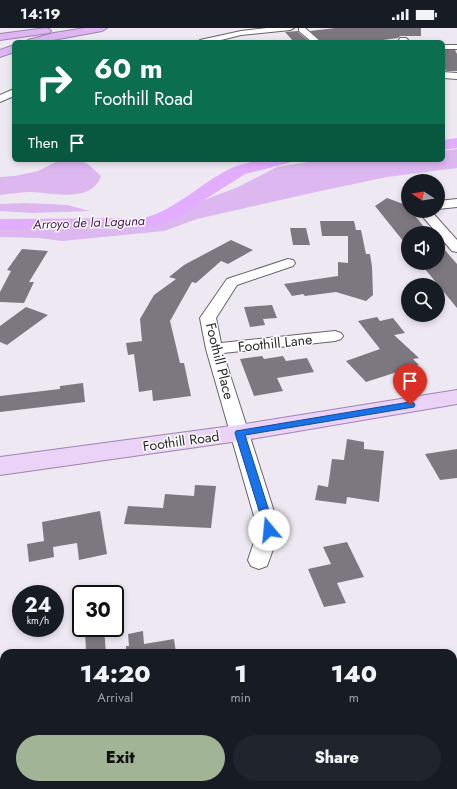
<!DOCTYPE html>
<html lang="en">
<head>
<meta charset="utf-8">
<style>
  :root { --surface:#171b24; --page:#20242c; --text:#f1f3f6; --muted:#9ea1a6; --accent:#a1b496 }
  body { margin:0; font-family:Jost,sans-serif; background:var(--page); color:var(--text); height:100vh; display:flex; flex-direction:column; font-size:15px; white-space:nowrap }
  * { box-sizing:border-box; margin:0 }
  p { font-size:13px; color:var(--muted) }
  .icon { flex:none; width:22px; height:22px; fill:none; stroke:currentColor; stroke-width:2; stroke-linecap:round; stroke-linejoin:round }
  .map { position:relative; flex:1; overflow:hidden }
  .details { position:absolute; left:0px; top:621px; width:457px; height:140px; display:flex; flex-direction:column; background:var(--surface); border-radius:12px 12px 0 0; box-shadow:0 2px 6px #0003 }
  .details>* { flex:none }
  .banner { position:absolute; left:12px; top:12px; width:433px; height:122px; border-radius:6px; box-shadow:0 2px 6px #0003; background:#0b6e4f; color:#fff; overflow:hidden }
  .needle { width:26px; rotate:282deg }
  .controls { position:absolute; left:401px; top:146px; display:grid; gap:8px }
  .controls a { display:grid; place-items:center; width:44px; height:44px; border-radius:50%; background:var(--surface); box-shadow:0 2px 6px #0003; font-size:20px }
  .speed { position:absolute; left:12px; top:557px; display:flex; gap:8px; font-size:20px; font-weight:700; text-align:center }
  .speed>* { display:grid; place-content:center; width:52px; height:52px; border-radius:50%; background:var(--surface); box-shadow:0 2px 6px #0003; line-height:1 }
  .speed small { font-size:10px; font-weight:400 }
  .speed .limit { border:2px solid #111; border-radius:6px; background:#fff; color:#111 }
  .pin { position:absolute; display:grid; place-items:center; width:34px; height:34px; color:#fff; margin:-41px -17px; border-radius:50% 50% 50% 0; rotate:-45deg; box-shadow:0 0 4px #0007 }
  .pin .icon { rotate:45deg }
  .me { position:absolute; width:44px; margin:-22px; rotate:343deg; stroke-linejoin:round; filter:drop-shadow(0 0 3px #0008) }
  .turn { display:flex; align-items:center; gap:14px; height:84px; padding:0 16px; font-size:18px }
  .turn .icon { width:52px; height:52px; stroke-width:2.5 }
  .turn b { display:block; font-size:28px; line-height:34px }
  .then { display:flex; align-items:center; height:38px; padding:0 16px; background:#0003; gap:8px; font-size:15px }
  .eta { display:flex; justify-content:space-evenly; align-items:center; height:68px; text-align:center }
  .eta b { font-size:24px; font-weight:800; line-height:28px }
  .cta { display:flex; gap:8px; margin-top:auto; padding:8px 16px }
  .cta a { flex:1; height:46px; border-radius:24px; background:var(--accent); color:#111; font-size:16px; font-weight:800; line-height:46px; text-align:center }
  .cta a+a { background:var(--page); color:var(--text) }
  .status { display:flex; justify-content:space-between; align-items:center; height:28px; padding:0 20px; background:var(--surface); direction:ltr }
  .status svg { height:11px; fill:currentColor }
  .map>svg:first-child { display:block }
  .green { fill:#dcb7f0 }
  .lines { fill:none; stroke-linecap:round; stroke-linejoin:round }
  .river { fill:#e3adff; fill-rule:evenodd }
  .building { fill:#7d7880 }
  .minor-casing { stroke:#69636c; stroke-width:2 }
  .major-casing { stroke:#9f84ae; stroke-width:2 }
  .highway-casing { stroke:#9f84ae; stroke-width:2 }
  .minor { fill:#fff; fill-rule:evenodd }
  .major { fill:#ebd3f8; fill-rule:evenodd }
  .highway { fill:#ddb5f3; fill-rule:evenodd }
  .route { fill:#1a73e8; stroke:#114b97 }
  .labels { text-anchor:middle; stroke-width:3; stroke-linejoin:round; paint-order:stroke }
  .far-water-label { font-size:13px; font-style:italic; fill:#431158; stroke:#fff }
  .street-label { font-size:14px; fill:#2b292d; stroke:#fff }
</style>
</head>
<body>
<div class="status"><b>14:19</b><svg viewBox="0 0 49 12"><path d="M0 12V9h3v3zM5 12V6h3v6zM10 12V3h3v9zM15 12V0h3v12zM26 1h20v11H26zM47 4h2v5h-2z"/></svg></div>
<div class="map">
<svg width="457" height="761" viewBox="0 0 457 761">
  <rect width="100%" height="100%" fill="#eee8f2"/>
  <path class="green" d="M457 121V140L387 149 316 164 197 191 164 203 62 213 39 210 0 209V200L116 201 168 194 199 174 238 159 277 139 320 132H443V123Z
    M60 132C83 132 84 131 101 148 92 175 53 165 31 164 21 164 10 166 0 167V149L15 148 38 143Z
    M25 175 67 177 90 183 31 185 0 183V176Z"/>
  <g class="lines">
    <path class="river" d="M457 110V120L443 122V112Z
      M261 132H291L289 135 245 146 204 172 182 188 166 195 144 200 0 201V191L144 190C178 181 202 153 234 139 242 136 252 134 261 132Z"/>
  </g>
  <path class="building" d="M335 0H421V8H400L398 10 383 12 386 14H322L310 3Z
    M298 3V4L310 14H294L285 4Z
    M443 22H455L457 26V43H446L443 38Z
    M387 170 406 177 408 183H411L429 205H408V219L375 178Z
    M320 193H354L356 202H361L366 226H370L372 239 373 267 366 273 336 264 305 268 303 266 292 268 284 256 338 248V234L348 235V208H322Z
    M290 200H306L310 217H293Z
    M231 212 253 222 228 236 221 233 196 255 192 254 170 293 180 335H184L191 368 153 373 152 362 139 364 134 326 128 327 126 315 142 313 140 291 154 267 176 251 169 249 184 237Z
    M438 214 457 236V280L420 235H438Z
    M22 221 48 223 29 254H34L24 275 0 274V264L11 243 7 242Z
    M272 277 277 290 263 291 265 297 250 299 244 279Z
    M26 279 48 287 7 317 0 314V298Z
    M377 289 380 293 393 290 405 305 394 307 419 330 413 331 419 337 366 354 346 333 380 321 358 293Z
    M262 328 264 331 283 328 286 333 307 330 314 344 277 350 283 363 254 368 240 331Z
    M83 355 85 374 0 384V368L60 361V358Z
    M347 411 364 414V421L384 423 379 474 347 469 346 476 315 472 318 457 328 459 332 431 344 432Z
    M457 421V450L440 452 425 426Z
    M195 457 216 458 211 500 124 496 128 478 163 480 165 466 194 468Z
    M100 483 107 526 79 532 77 515 53 519 54 529 29 534 27 516 44 513 42 494Z
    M347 514 364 549 337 555 346 575 324 579 308 541 331 536 323 519Z
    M90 600H104L106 625H86L85 601Z
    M143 603 144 616 174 611 176 625H126V618H129L128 606Z"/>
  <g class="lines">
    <g class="minor-casing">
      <path id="minor" d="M267 0H294L290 2 241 7 213 14H199L200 12 241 3Z
        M299 0H305L321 14H312L299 3Z
        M400 10H406L410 14H401L399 12Z
        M443 17H457V21H443Z
        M443 44 457 45V51L443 50Z
        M14 61V68L0 74V67Z
        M457 171V179L438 181V173Z
        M418 183H431L457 212V224L452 223Z
        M288 231 293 232 295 235 293 238 237 257 216 290 221 315 335 303 341 305 343 308 341 311 335 313 223 325 280 502 267 538 259 541 251 538 248 532 258 502 206 321 200 290 227 251Z"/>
    </g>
    <g class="major-casing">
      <path id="major" d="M457 362V376L239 413 0 447V429L239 397Z"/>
    </g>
    <g class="highway-casing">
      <path id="highway" d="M46 0 49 1 51 3 49 5 0 12V6Z
        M85 0H107L102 3 42 14H26L28 12 54 5Z
        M14 17V24L0 29V22Z"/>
    </g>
    <use href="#minor" class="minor"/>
    <use href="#major" class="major"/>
    <use href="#highway" class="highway"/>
  </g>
  <path class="route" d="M410 374 414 375 415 377 414 379 245 407 275 502 273 505 269 507 266 505 235 405 236 403Z"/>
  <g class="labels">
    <g class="far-water-label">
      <text transform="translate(89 194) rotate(-2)" y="5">Arroyo de la Laguna</text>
    </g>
    <g class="street-label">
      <text transform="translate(275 315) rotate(-6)" y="5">Foothill Lane</text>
      <text transform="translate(220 333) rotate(76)" y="5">Foothill Place</text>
      <text transform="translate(181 413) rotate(-8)" y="5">Foothill Road</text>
    </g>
  </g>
</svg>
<div class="controls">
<a><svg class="needle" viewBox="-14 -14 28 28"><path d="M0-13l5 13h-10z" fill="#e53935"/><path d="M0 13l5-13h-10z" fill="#9ea1a6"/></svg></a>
<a><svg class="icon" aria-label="sound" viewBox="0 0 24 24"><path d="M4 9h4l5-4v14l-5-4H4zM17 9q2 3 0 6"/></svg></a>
<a><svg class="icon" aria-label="search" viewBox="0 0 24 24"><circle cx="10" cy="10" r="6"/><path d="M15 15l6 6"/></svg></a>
</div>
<div class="speed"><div>24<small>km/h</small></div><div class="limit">30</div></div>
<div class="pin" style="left:410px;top:377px;background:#d93025"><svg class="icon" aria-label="arrive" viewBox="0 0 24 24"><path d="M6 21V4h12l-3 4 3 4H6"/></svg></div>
<svg class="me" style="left:269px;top:502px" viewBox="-20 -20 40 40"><circle r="19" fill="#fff"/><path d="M0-13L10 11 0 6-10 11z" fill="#1a73e8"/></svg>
<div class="banner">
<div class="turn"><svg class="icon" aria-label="right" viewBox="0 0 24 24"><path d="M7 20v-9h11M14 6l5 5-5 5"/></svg><div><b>60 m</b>Foothill Road</div></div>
<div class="then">Then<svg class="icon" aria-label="arrive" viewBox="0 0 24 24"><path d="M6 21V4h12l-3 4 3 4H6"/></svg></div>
</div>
<section class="details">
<div class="eta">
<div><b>14:20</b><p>Arrival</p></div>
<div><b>1</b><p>min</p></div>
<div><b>140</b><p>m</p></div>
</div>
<div class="cta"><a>Exit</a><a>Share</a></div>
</section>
</div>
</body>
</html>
